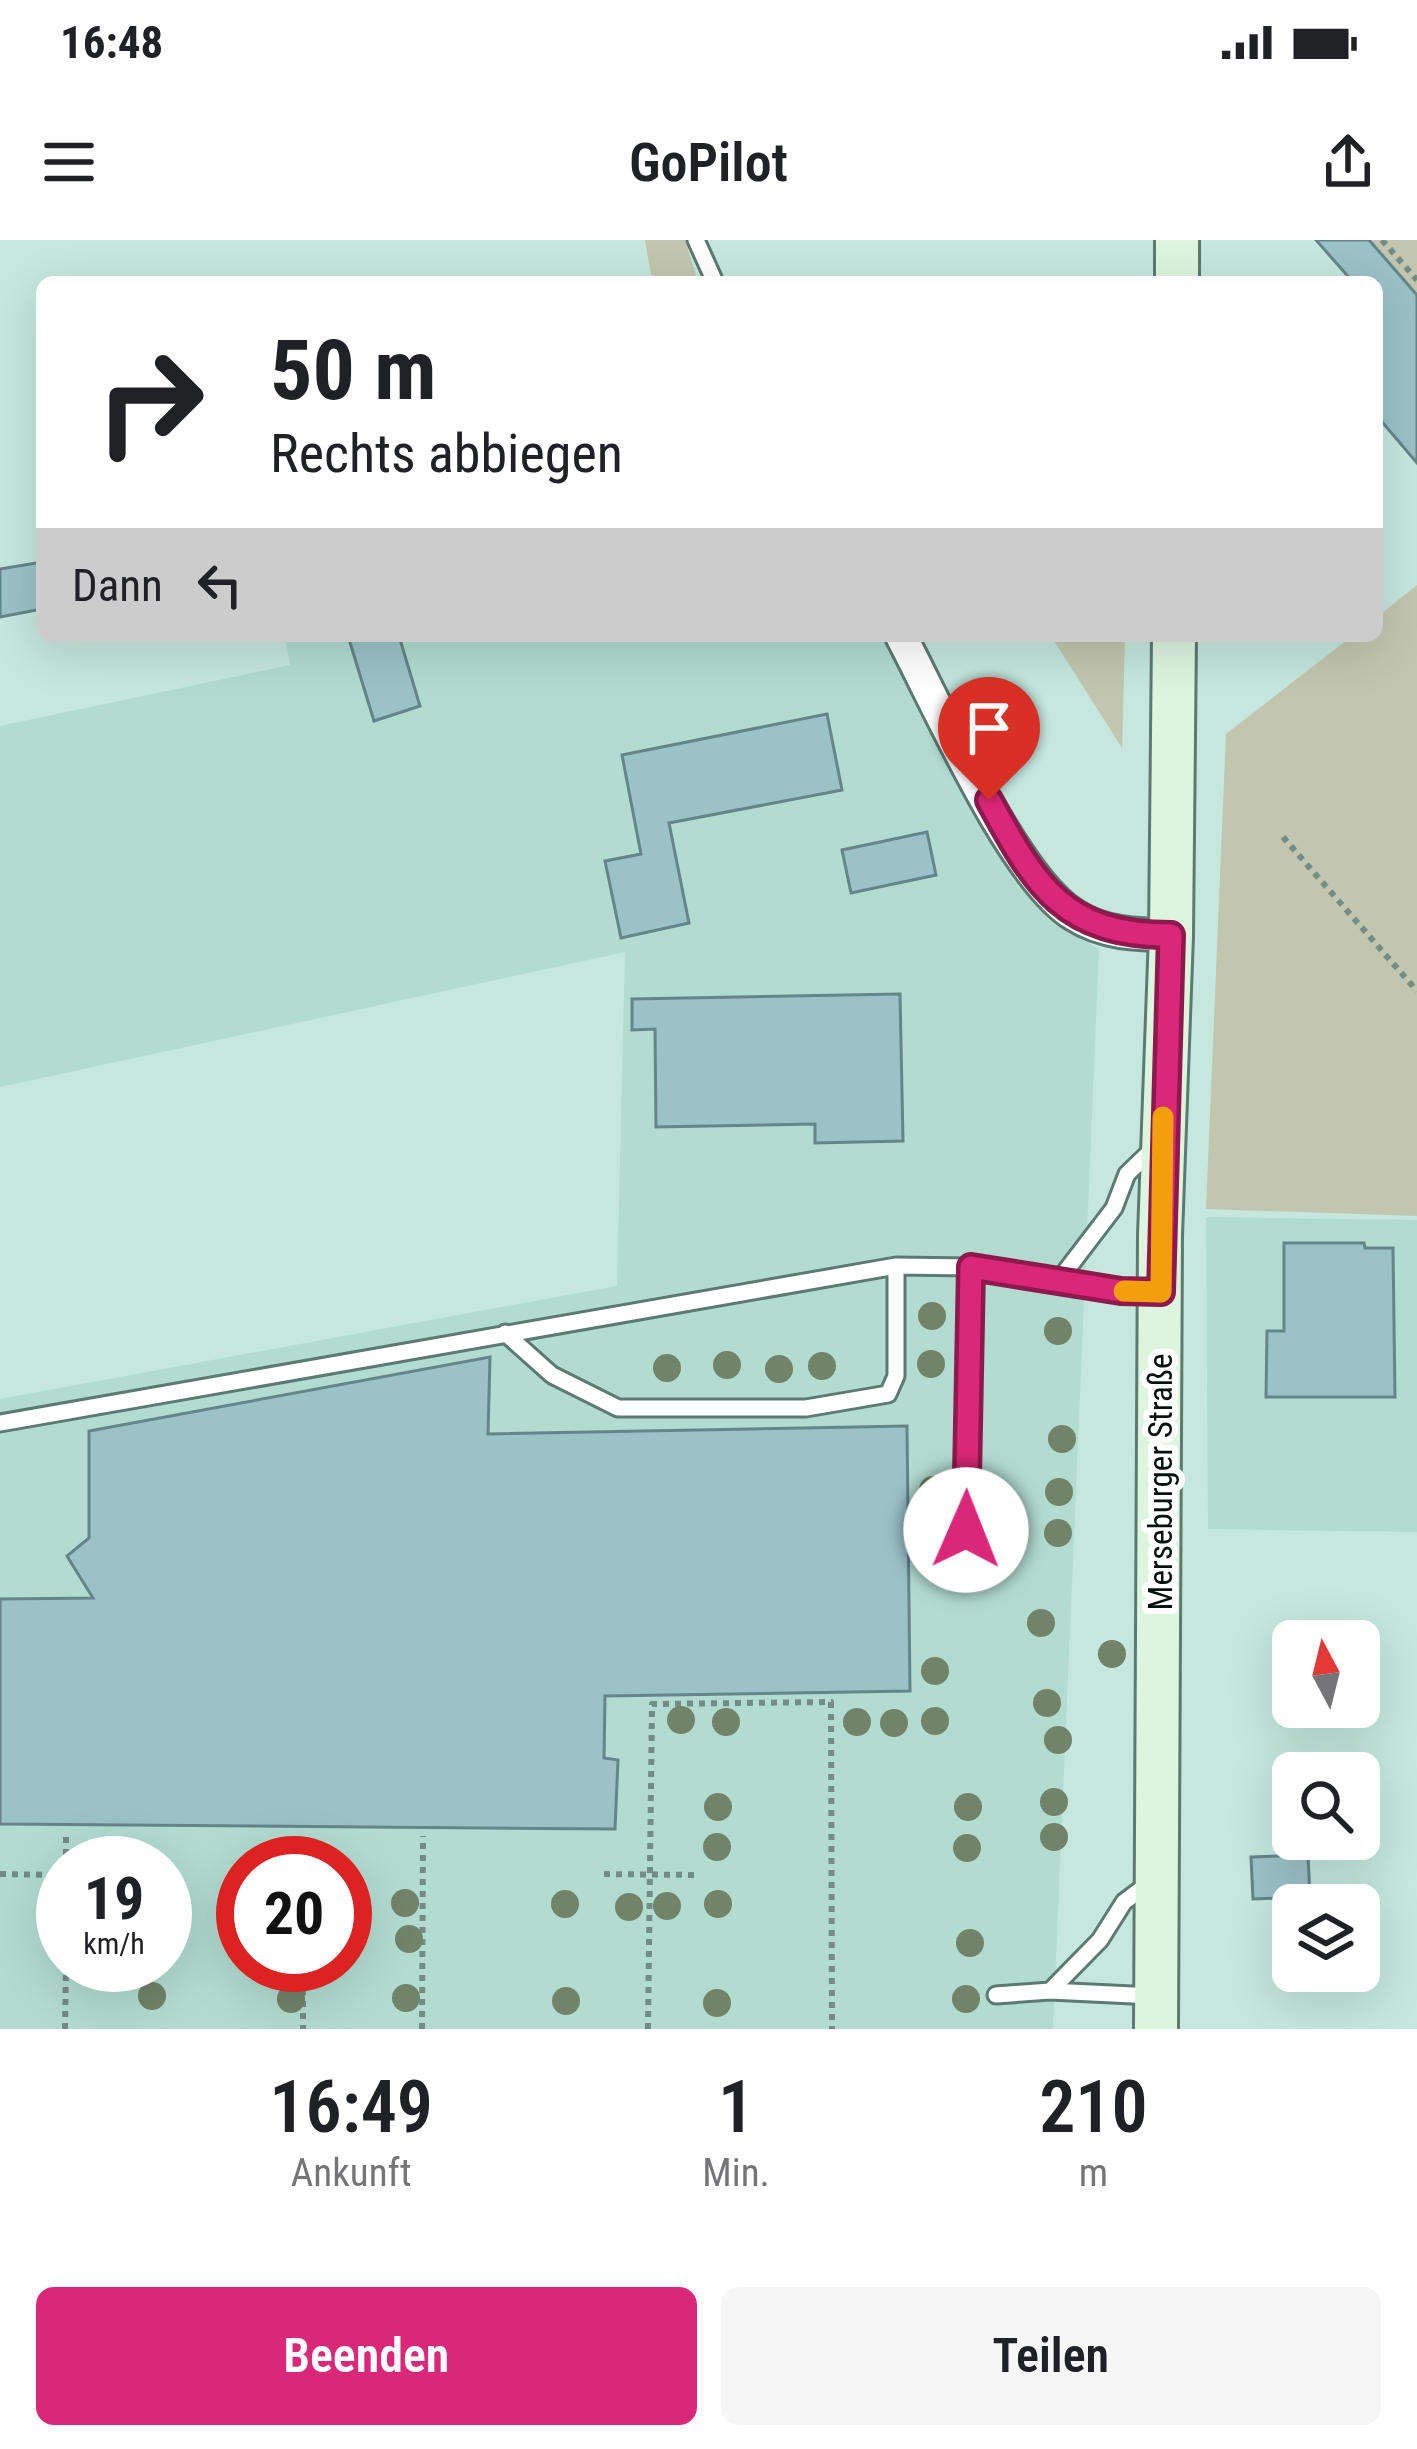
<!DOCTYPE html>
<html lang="de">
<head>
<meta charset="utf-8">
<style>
  :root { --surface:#fff; --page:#f6f6f6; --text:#202124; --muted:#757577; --accent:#db2777 }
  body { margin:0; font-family:"Roboto Condensed",sans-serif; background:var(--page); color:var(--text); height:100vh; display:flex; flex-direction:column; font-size:45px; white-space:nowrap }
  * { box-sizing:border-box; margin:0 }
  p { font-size:39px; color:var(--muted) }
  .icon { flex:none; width:66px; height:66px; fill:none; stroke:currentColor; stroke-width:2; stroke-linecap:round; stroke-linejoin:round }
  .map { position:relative; height:1789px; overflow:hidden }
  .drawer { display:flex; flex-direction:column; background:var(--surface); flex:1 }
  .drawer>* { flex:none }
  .banner { position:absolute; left:36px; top:36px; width:1347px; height:366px; border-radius:18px; box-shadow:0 12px 48px #0002; background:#fff; color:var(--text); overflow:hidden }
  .needle { width:78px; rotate:353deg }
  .tools { position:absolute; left:1272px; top:1380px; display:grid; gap:24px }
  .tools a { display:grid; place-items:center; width:108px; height:108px; border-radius:18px; background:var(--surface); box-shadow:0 12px 48px #0002; font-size:60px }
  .speed { position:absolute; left:36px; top:1596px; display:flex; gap:24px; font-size:60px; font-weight:700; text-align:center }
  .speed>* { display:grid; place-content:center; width:156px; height:156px; border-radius:50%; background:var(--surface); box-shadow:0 12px 48px #0002; line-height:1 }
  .speed small { font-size:30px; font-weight:400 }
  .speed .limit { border:18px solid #d22; background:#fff; color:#111 }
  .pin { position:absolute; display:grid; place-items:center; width:102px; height:102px; color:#fff; margin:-123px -51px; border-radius:50% 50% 50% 0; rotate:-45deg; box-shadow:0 0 12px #0007 }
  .pin .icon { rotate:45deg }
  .me { position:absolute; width:132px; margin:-66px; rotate:1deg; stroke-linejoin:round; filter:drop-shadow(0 0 9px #0008) }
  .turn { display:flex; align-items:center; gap:42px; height:252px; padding:0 36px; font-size:54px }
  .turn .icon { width:156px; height:156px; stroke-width:2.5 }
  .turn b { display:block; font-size:84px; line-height:102px }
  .then { display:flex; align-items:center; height:114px; padding:0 36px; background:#0003; gap:24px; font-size:45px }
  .eta { display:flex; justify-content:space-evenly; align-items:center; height:204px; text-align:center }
  .eta b { font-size:72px; font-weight:600; line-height:84px }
  .button { display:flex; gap:24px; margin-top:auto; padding:24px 36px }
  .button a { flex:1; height:138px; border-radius:18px; background:var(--accent); color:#fff; font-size:48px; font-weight:600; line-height:138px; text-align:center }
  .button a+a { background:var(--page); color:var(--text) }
  .status { display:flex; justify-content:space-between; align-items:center; height:84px; padding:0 60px; background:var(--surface); direction:ltr }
  .status svg { height:33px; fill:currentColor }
  header { display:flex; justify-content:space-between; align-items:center; height:156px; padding:0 36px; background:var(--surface); font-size:54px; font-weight:600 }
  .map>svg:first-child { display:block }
  .built { fill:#b2dcd0; fill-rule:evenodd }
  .green { fill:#c2c6ae }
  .building { fill:#9bc2c7; stroke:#648589; stroke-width:3 }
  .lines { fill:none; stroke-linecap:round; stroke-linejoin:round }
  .service-casing { stroke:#5b7a71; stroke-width:21 }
  .minor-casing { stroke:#5b7a71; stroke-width:36 }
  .secondary-casing { stroke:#5b7a71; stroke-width:48 }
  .path { stroke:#738c85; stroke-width:6; stroke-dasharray:6 6; stroke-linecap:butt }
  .service { stroke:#fff; stroke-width:15 }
  .minor { stroke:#fff; stroke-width:30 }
  .secondary { stroke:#ddf5df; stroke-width:42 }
  .tree { fill:#718369 }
  .route-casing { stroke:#8e194d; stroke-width:30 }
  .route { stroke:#db2777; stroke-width:21 }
  .slow { stroke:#f59e0b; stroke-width:21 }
  .labels { text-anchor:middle; stroke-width:12; stroke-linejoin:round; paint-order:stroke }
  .street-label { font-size:33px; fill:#06120f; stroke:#fff }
</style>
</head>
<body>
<div class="status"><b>16:48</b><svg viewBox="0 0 49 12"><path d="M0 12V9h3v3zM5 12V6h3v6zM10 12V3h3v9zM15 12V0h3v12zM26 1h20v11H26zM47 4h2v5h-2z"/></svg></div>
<header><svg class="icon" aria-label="menu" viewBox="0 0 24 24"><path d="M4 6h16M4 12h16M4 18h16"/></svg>GoPilot<svg class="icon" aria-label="share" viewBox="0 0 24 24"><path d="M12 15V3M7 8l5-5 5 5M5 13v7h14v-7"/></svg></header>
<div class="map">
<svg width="1417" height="1789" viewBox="0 0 1417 1789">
  <rect width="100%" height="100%" fill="#c5e7dd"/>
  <path class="built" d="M285 396H891L1017 634 1050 681 1099 709 1053 1789H0V1159L617 1046 625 712 0 847V486L290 425ZM63 1623H165V1725H63ZM243 1623H345V1725H243Z
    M1206 977 1417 980V1292L1208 1289Z"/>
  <path class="green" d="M645 0H685L696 35 689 42 651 35Z
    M1369 0H1417V55Z
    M1417 345V976L1206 969 1226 494 1352 396H1377V377Z
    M1051 396H1125L1122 508Z"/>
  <path class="building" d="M1316 0H1369L1417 55V223L1377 176V42H1353Z
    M42 322V369L0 377V329Z
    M348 396H399L420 466 374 481Z
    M827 474 842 550 669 583 689 683 621 698 605 621 641 614 622 515Z
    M927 592 936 635 851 653 842 610Z
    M900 754 903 901 815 903V884L656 887 655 789 632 790V759Z
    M1284 1003H1364L1365 1008H1393L1395 1157H1266L1267 1091H1284Z
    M490 1117 488 1194 907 1186 910 1451 605 1456 604 1518 618 1520 615 1589 0 1584V1359L93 1358 67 1316 89 1298V1191Z
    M1308 1615 1310 1657 1253 1659 1251 1617Z"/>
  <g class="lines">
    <g class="service-casing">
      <path id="service" d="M696 0 715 42
        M1059 1040 1114 968 1127 934 1154 908
        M505 1093 552 1135 618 1168H806L888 1154 896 1136V1026
        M0 1183 896 1026 971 1027 1117 1051 1158 1052
        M966 1290 971 1027
        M1050 1751 1100 1700 1124 1662 1148 1644
        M996 1755 1050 1751 1153 1756"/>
    </g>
    <g class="minor-casing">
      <path id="minor" d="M901 396C937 464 1014 639 1074 675 1103 694 1138 695 1171 695"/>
    </g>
    <g class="secondary-casing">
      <path id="secondary" d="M1177 42V0
        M1156 1789 1160 995 1171 695 1174 396"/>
    </g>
    <path class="path" d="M1382 0 1417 40
      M1283 597 1417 751
      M66 1597V1623
      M305 1623V1602
      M0 1634 63 1635
      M604 1634 697 1635
      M303 1725V1789
      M65 1789 66 1725
      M422 1789 423 1596
      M648 1789 652 1464 831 1462 832 1789"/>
    <use href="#service" class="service"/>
    <use href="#minor" class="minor"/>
    <use href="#secondary" class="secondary"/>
  </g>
  <g class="tree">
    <circle cx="932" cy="1076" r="14"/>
    <circle cx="1058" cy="1091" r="14"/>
    <circle cx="931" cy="1124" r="14"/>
    <circle cx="727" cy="1125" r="14"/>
    <circle cx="822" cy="1126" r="14"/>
    <circle cx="667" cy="1128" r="14"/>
    <circle cx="779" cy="1129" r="14"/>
    <circle cx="1062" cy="1199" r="14"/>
    <circle cx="933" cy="1250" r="14"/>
    <circle cx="1059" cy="1252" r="14"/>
    <circle cx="932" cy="1285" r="14"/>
    <circle cx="1058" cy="1293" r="14"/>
    <circle cx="1041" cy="1383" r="14"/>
    <circle cx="1112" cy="1414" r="14"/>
    <circle cx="935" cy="1431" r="14"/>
    <circle cx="1047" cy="1463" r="14"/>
    <circle cx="681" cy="1480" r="14"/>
    <circle cx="935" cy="1481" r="14"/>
    <circle cx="726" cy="1482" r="14"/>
    <circle cx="857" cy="1482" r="14"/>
    <circle cx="894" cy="1483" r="14"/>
    <circle cx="1058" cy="1500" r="14"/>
    <circle cx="1054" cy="1562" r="14"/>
    <circle cx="718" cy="1567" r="14"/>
    <circle cx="968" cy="1567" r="14"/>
    <circle cx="1054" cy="1597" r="14"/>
    <circle cx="717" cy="1607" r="14"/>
    <circle cx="967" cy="1608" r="14"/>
    <circle cx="405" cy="1663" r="14"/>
    <circle cx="565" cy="1664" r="14"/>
    <circle cx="718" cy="1664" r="14"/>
    <circle cx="667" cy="1666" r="14"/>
    <circle cx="629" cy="1667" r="14"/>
    <circle cx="409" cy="1699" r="14"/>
    <circle cx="970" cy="1703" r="14"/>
    <circle cx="152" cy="1756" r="14"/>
    <circle cx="406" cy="1758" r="14"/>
    <circle cx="291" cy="1759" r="14"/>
    <circle cx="966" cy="1759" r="14"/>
    <circle cx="566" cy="1761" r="14"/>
    <circle cx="717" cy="1763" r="14"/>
  </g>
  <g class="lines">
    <g class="route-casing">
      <path id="route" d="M966 1290 971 1027 1121 1051 1161 1052 1171 695C1064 695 1036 647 989 560"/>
    </g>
    <use href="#route" class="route"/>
    <path class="slow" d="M1124 1051 1161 1052 1163 877"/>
  </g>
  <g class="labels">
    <g class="street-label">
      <text transform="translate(1160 1242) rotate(-90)" y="12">Merseburger Straße</text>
    </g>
  </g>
</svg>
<div class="tools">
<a><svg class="needle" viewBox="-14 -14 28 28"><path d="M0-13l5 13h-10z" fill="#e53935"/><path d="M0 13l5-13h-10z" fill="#757577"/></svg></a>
<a><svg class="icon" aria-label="search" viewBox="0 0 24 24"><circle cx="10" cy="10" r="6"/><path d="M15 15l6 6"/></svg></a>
<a><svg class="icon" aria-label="layers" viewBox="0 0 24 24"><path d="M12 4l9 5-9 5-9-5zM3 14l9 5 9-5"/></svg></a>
</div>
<div class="speed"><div>19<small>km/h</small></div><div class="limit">20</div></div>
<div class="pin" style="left:989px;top:560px;background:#d93025"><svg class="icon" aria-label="arrive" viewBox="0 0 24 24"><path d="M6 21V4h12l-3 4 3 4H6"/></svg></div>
<svg class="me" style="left:966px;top:1290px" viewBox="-20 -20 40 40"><circle r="19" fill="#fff"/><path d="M0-13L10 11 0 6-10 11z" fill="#db2777"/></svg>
<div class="banner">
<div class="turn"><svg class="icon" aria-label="right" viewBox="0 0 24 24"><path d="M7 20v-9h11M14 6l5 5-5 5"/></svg><div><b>50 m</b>Rechts abbiegen</div></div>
<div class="then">Dann<svg class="icon" aria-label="left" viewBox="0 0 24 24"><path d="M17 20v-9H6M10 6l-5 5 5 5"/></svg></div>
</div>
</div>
<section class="drawer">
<div class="eta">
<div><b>16:49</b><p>Ankunft</p></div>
<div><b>1</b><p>Min.</p></div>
<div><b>210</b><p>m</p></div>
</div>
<div class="button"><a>Beenden</a><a>Teilen</a></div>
</section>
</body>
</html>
